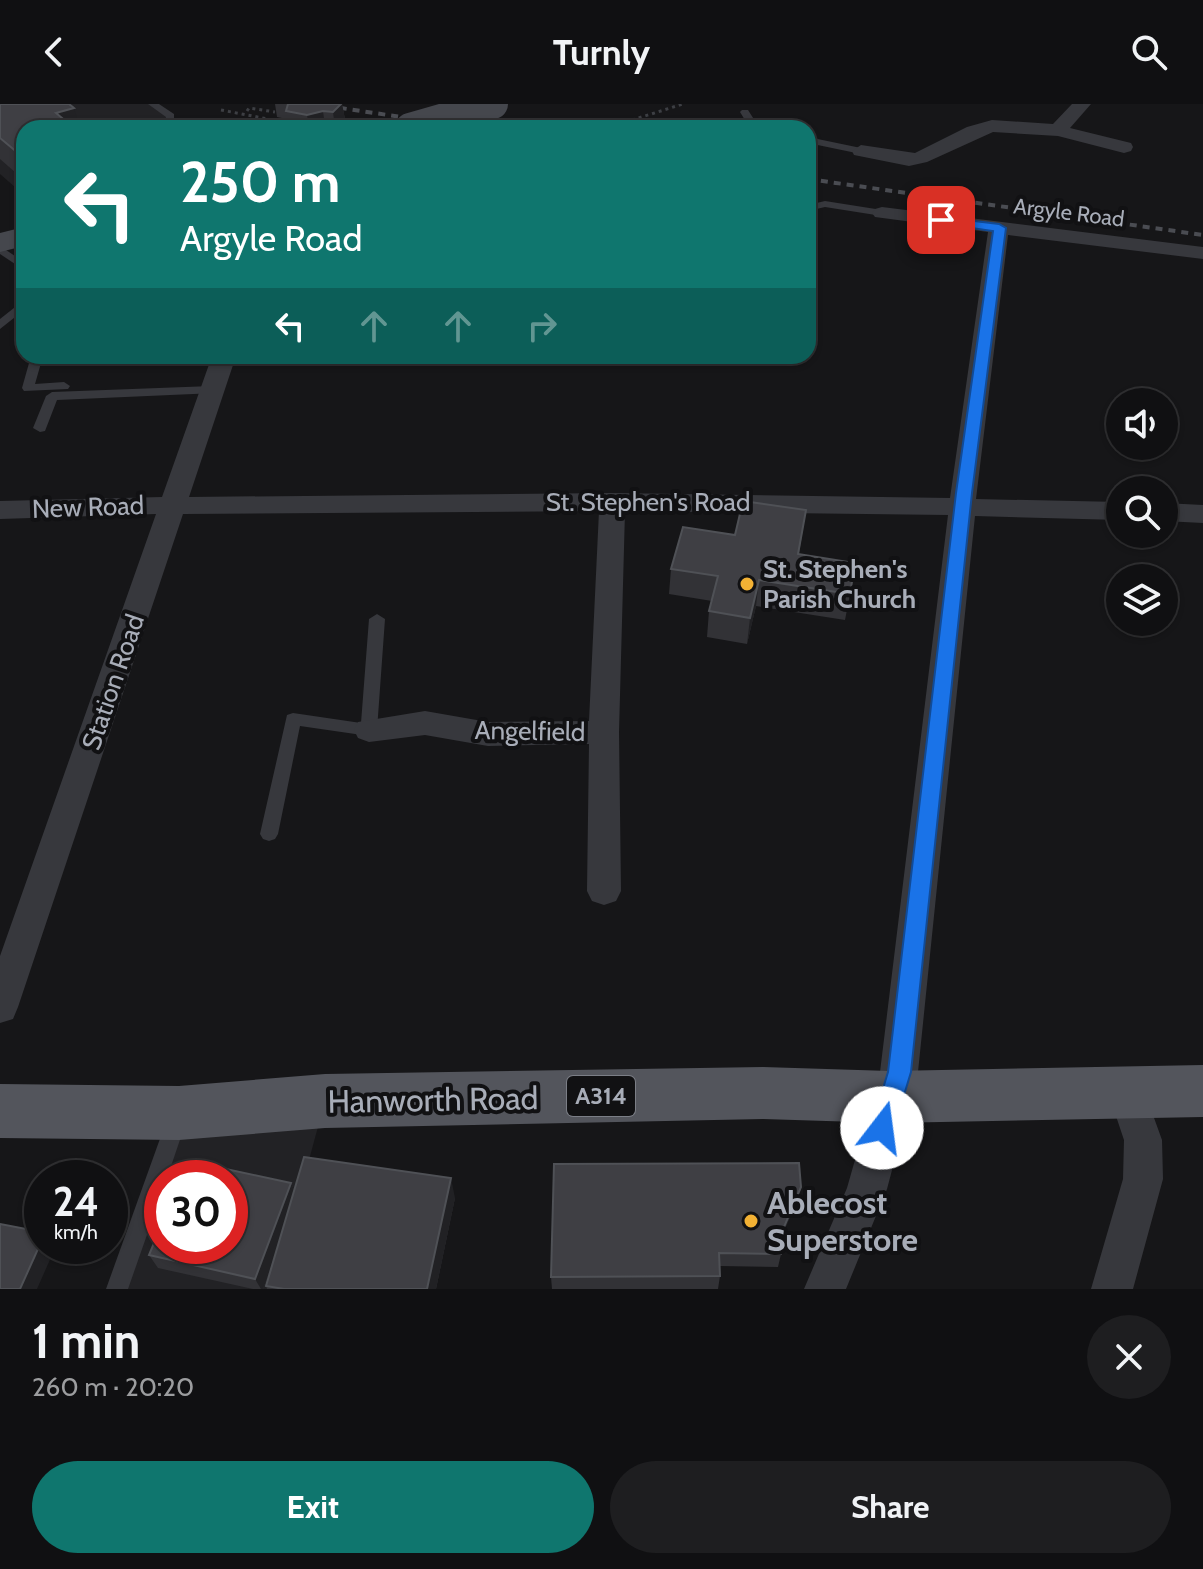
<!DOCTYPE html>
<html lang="en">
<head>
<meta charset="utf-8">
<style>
  :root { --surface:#101012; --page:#1e1e20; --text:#f1f3f6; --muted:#9c9d9f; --line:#303032; --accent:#0f766e }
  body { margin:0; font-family:Cabin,sans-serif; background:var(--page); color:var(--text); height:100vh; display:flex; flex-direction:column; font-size:30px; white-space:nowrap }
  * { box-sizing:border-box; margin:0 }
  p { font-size:26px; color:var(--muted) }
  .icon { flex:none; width:44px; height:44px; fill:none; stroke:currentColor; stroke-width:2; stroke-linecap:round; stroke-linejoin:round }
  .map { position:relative; height:1185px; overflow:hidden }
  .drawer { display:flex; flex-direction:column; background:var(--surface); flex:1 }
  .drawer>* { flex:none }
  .guide { position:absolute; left:16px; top:16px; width:800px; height:244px; border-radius:24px; box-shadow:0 2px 6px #0004,0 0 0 2px var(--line); background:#0f766e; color:#fff; overflow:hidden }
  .fabs { position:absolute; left:1106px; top:284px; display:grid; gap:16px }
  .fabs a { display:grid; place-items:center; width:72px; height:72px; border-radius:50%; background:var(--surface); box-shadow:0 2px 6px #0004,0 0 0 2px var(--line); font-size:40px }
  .speed { position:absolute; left:24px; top:1056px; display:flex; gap:16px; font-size:40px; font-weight:700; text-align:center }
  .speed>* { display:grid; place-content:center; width:104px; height:104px; border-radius:50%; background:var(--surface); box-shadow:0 2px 6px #0004,0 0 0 2px var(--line); line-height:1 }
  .speed small { font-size:20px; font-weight:400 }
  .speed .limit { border:12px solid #d22; background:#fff; color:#111 }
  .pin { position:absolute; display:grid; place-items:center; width:68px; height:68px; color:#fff; margin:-34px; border-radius:16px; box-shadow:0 4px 12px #0006 }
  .me { position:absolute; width:88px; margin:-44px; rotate:15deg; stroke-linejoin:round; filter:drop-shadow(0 0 6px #0008) }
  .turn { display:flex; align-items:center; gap:28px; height:168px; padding:0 32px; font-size:36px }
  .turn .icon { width:104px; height:104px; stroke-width:2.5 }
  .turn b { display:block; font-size:56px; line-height:68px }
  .lanes { display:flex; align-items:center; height:76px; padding:0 32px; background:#0003; justify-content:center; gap:40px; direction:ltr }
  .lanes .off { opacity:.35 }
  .round { display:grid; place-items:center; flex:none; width:84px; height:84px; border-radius:42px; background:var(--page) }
  .headline { display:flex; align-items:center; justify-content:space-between; height:136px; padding:0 32px }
  h1 { font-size:48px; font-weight:800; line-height:60px }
  .button { display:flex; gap:16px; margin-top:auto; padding:16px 32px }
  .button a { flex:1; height:92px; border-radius:48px; background:var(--accent); color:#fff; font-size:32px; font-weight:800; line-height:92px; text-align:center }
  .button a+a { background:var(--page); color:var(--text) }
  header { display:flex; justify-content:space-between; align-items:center; height:104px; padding:0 32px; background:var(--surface); font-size:36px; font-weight:800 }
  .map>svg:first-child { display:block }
  .built { fill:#222225; fill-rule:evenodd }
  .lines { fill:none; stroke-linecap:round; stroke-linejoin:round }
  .path { stroke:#3d3f44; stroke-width:3; stroke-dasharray:3 4; stroke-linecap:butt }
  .lane { fill:#37383d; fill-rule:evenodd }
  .street { fill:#37383d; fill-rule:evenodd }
  .secondary { fill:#45474d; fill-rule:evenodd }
  .primary { fill:#53555c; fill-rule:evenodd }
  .rail { stroke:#4a4c52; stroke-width:4; stroke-dasharray:7 6; stroke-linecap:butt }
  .secondary-bridge { stroke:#45474d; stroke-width:30 }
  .wall { fill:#323236 }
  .shaded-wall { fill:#212124 }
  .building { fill:#3f3f44; stroke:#4f5156; stroke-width:2 }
  .route { fill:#1a73e8; stroke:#114b97; stroke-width:2 }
  .poi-dot { fill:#f2b134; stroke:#111113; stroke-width:3 }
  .labels { text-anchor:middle; stroke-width:8; stroke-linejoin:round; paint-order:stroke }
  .far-street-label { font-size:22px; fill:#a8adb8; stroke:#111113 }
  .shield { fill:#111113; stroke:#7b7e86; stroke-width:2 }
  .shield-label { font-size:24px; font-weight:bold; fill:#a8adb8 }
  .street-label { font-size:26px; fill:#a8adb8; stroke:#111113 }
  .poi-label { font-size:26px; font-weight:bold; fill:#a8adb8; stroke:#111113; text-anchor:start }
  .near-street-label { font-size:32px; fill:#a8adb8; stroke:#111113 }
  .near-poi-label { font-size:32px; font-weight:bold; fill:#a8adb8; stroke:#111113; text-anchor:start }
</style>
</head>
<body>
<header><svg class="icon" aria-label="back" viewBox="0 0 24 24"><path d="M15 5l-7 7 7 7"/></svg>Turnly<svg class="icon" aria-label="search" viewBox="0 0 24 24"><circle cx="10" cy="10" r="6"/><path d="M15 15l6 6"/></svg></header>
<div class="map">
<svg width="1203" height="1185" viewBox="0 0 1203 1185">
  <rect width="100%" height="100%" fill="#161618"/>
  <path class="built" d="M0 0H153L171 12 169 24H24V91L0 70Z
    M325 997 274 1185H123L173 1016ZM162 1074H230V1142H162Z"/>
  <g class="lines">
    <path class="path" d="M221 6 268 15 283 24
      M247 7 249 4 275 8
      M632 16 683 0"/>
    <path class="lane" d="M148 0H159L174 10V24H164L166 13Z
      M742 6H748L755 17 775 24 748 21 740 8Z
      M808 33 861 44 866 47 861 50 808 39Z
      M825 97 882 106 887 109 882 112 825 103 808 107V101Z
      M0 142 24 158V166L0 150Z
      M24 196V206L0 225V215Z
      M31 252H43L35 280 64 278 70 282 68 285 24 287 22 284Z
      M212 282 216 283V289L57 296 45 327 40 328 33 324 46 292 52 288Z
      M377 510 385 515 377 626 375 630 369 632 300 622 278 730 275 735 269 737 263 735 260 730 287 611 293 609 361 619 369 515Z
      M176 1008 183 1011 186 1018 167 1074H162V1088L128 1185H106L166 1018 169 1011Z"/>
    <path class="street" d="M1072 0H1091L1070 24 1131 39 1133 43 1131 47 1124 49 1058 32 993 28 927 58 909 62 854 51 852 47 861 41 915 49 967 23 992 16 1053 20Z
      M882 103 1203 143V155L1008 131 976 395 1120 398V416L975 412 918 968 887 1085 846 1185H804L847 1084 880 968 948 411 625 407 619 628 621 787 616 797 604 801 592 797 587 787 589 640 488 642 425 631 369 638 358 634 354 626 358 618 425 607 488 618 589 617 599 407 183 410 18 903 13 915 0 919V852L156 410 0 415V397L162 393 212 252H236L189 393 612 389 950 394 988 128 875 113 872 109 875 105Z
      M1164 399 1203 401V419L1164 417Z
      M1127 970 1140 975 1162 1036 1163 1075 1133 1185H1091L1123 1075 1124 1036 1108 988 1114 975Z"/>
    <path class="secondary" d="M24 123V142L0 148V129Z"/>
    <path class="primary" d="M1203 961V1013L890 1019 763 1015 325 1024 179 1036 0 1034V980L179 982 325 970 763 963 890 967Z"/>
    <path class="rail" d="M314 0 475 24
      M466 18 508 24
      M808 75 1203 131"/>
    <path class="secondary-bridge" d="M410 24 493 0"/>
  </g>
  <path class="wall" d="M0 0 24 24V76L0 55Z
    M275 0H342L345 15 335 24 325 22 320 24H296L288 22 287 15 277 13Z
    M806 406 799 450 850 490 845 516 756 502 747 540 707 533 709 507 712 497 669 490 671 465 735 431Z
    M291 1079 294 1086 455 1094 436 1185H267L266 1182 273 1158 263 1185H253L158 1164 149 1151Z
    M797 1097 783 1129 781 1150 778 1163 720 1162V1172L718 1185H552L551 1173Z"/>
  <path class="shaded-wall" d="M342 0 345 15 335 24 333 8Z
    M74 4 80 24H60L56 9Z
    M323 7 325 22 320 24H309L307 11Z
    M759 476 756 502 747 540 750 514Z
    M451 1074 455 1094 436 1185H427Z
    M291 1079 297 1092 263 1185H261L255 1175Z
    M801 1083 797 1097 780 1136 784 1123Z
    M42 1136V1142H56L37 1185H20Z"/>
  <path class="building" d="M0 0H69L74 4 56 9 74 24H24V54L0 34Z
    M288 0H341L333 8 323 7 307 11 286 7Z
    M743 397 806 406 798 450 855 459 850 490 759 476 750 514 709 507 718 472 671 465 683 423 735 431Z
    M304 1053 451 1074 427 1185H284L266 1182Z
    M189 1057 291 1079 255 1175 149 1151 162 1120V1142H230V1074H182Z
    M799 1059 801 1083 784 1123 781 1150 719 1149 720 1172 551 1173 554 1060Z
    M0 1120 42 1128V1136L20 1185H0Z"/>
  <path class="route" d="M941 113 999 120 1006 124 972 389 911 968 894 1024 891 1032 882 1035 874 1032 871 1024 888 968 956 389 993 127 937 119 935 116Z"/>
  <g class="poi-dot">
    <circle cx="747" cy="480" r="8"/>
    <circle cx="751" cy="1117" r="8"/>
  </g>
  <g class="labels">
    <g class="far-street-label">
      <text transform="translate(1069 108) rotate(7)" y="8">Argyle Road</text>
    </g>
    <rect class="shield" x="567" y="972" width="68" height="40" rx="6"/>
    <g class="shield-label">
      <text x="601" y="1000">A314</text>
    </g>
    <g class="street-label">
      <text x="648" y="407">St. Stephen's Road</text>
      <text transform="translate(88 403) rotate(-2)" y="9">New Road</text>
      <text transform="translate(113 578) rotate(-71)" y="9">Station Road</text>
      <text transform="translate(530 627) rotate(1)" y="9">Angelfield</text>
    </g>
    <g class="poi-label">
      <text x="763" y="474">St. Stephen's<tspan x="763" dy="30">Parish Church</tspan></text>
    </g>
    <g class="near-street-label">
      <text transform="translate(433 996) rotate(-1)" y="11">Hanworth Road</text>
    </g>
    <g class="near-poi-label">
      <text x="767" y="1110">Ablecost<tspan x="767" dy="37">Superstore</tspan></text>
    </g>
  </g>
</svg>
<div class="fabs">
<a><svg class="icon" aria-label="sound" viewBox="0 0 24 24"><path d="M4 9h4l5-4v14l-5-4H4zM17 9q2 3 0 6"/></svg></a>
<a><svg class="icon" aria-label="search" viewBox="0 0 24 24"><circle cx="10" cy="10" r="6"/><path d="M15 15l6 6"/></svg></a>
<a><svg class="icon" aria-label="layers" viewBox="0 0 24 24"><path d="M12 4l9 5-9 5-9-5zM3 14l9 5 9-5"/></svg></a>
</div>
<div class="speed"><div>24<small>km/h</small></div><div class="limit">30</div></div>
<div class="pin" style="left:941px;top:116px;background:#d93025"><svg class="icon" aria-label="arrive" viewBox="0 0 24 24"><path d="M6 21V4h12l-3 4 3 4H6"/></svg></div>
<svg class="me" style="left:882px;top:1024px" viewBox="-20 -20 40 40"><circle r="19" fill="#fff"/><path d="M0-13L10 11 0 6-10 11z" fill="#1a73e8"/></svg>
<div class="guide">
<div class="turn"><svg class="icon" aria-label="left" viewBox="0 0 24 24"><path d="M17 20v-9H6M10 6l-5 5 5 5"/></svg><div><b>250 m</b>Argyle Road</div></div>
<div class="lanes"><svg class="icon" aria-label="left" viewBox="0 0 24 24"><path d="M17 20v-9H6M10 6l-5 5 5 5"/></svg><svg class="icon off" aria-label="ahead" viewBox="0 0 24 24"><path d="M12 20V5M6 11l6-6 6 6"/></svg><svg class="icon off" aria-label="ahead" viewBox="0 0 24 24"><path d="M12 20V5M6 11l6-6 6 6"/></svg><svg class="icon off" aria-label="right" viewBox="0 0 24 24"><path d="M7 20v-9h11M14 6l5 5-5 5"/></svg></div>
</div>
</div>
<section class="drawer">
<div class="headline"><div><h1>1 min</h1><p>260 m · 20:20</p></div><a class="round"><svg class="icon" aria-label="close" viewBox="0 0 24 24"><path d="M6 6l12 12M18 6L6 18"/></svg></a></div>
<div class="button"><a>Exit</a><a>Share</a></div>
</section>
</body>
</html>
